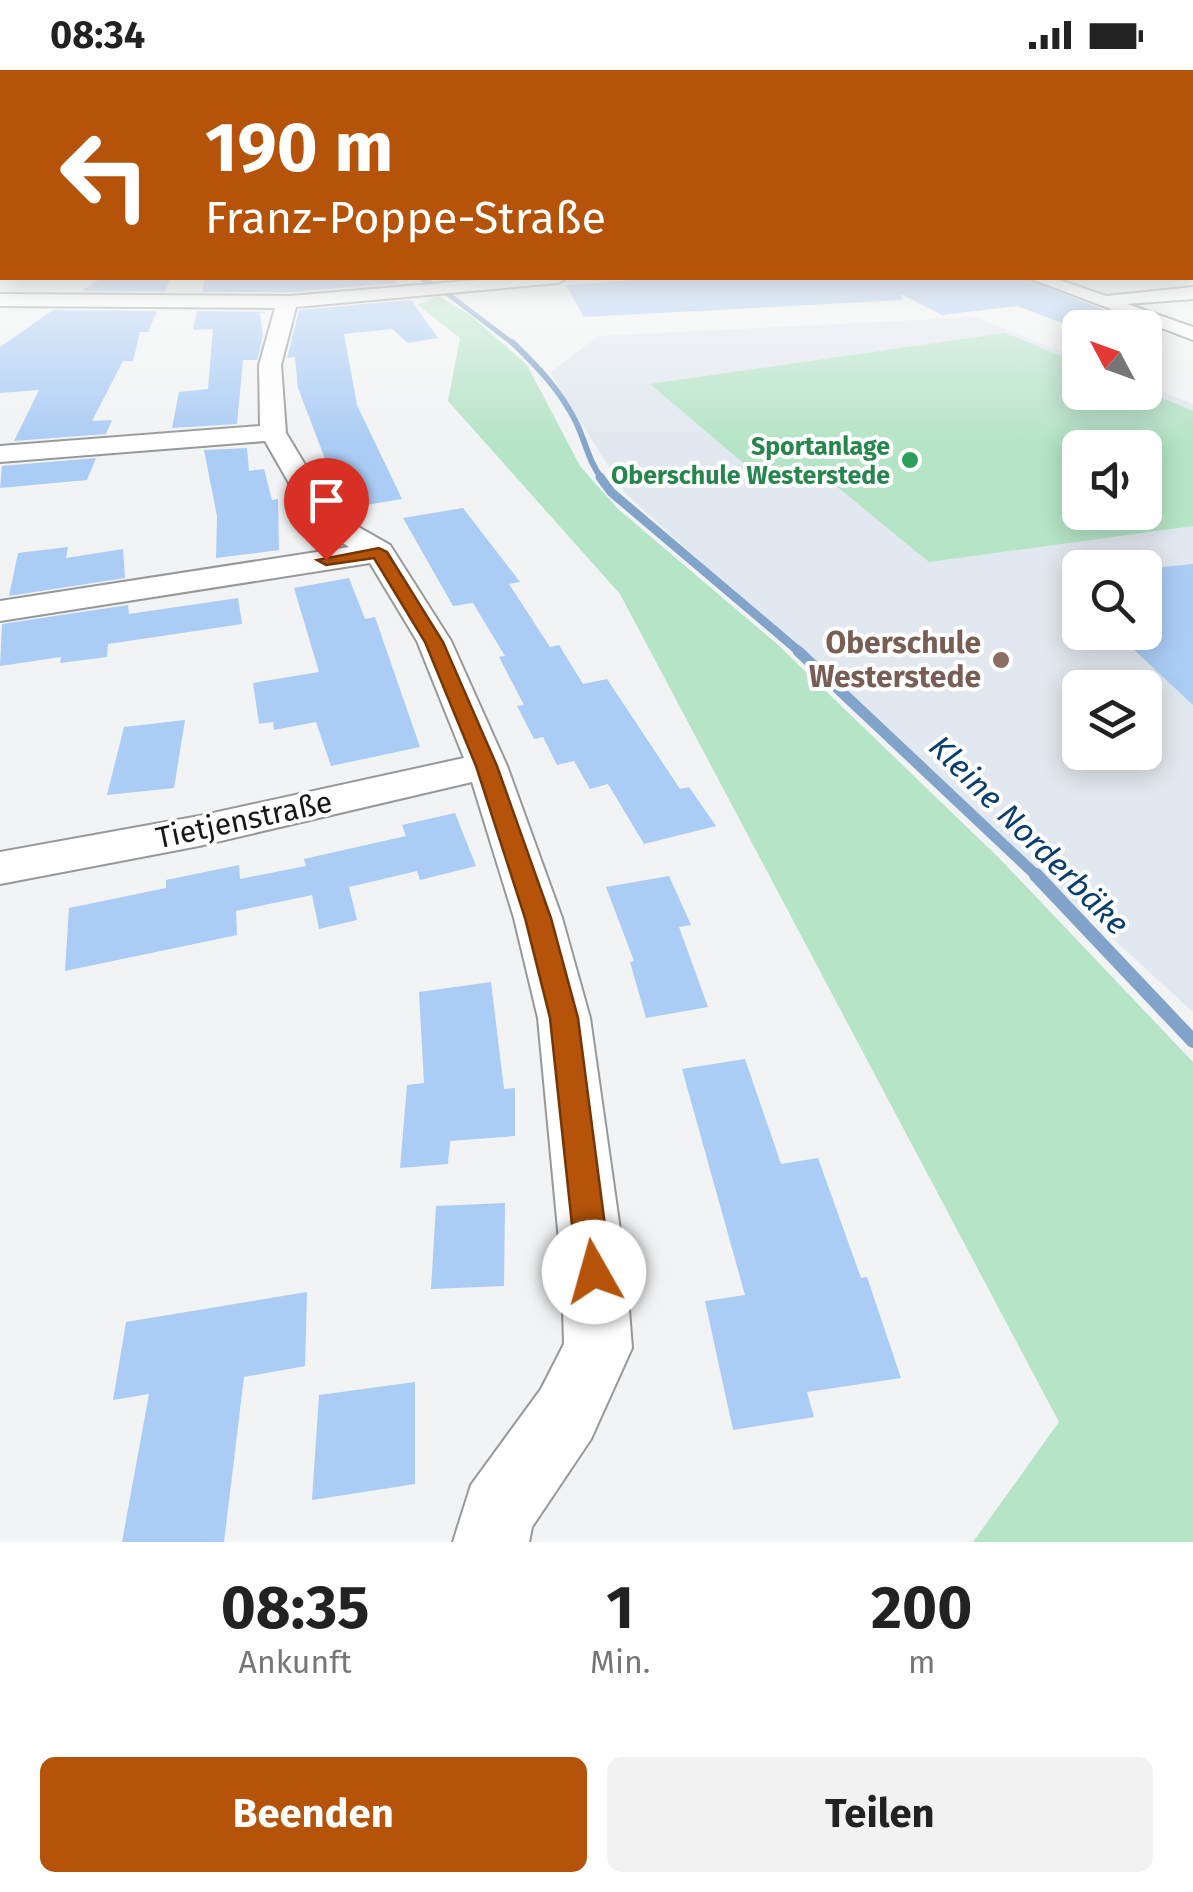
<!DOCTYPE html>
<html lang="de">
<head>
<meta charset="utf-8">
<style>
  :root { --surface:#fff; --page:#f2f2f2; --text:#222; --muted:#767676; --accent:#b45309 }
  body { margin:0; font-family:"Fira Sans",sans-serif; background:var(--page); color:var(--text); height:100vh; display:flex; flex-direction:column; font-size:38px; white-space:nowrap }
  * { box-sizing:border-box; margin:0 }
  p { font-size:32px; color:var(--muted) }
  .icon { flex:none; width:55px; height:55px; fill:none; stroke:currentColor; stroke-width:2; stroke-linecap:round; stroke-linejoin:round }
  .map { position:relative; height:1472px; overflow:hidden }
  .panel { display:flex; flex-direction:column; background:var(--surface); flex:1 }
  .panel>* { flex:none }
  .hud { position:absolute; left:0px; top:0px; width:1195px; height:210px; box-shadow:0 5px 25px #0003; background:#b45309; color:#fff; overflow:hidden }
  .needle { width:65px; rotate:311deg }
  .buttons { position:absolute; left:1062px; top:240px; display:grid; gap:20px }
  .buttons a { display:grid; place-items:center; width:100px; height:100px; border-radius:15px; background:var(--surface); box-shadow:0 5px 25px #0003; font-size:50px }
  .pin { position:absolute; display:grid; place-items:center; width:85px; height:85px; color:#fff; margin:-102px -42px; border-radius:50% 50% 50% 0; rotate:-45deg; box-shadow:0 0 10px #0007 }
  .pin .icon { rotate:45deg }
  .me { position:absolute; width:110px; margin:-55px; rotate:353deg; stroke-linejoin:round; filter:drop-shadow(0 0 8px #0008) }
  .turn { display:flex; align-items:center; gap:35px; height:210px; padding:0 40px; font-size:45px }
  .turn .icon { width:130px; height:130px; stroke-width:2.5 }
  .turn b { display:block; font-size:70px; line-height:85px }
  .eta { display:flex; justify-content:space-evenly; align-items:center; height:170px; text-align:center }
  .eta b { font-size:60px; font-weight:700; line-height:70px }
  .action { display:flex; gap:20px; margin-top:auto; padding:20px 40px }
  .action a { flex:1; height:115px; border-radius:15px; background:var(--accent); color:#fff; font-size:40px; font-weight:700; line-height:115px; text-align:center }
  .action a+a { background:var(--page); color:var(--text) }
  .status { display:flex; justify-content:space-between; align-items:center; height:70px; padding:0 50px; background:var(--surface); direction:ltr }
  .status svg { height:28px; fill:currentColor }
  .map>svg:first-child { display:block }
  .built { fill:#e2e8ef; fill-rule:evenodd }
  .green { fill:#b5e4c6; fill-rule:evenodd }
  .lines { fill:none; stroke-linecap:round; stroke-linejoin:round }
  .stream-far4 { stroke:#82a4cb; stroke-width:5 }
  .stream-far3 { stroke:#82a4cb; stroke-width:6 }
  .stream-far2 { stroke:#82a4cb; stroke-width:9 }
  .stream-far1 { stroke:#82a4cb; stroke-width:11 }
  .stream { stroke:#82a4cb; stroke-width:14 }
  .building { fill:#aaccf5 }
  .minor-casing { stroke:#979899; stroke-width:4 }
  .minor { fill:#fff; fill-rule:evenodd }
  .route { fill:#b45309; stroke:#753606; stroke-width:2.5 }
  .leisure-dot { fill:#2e9e5b; stroke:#fff; stroke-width:4 }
  .education-dot { fill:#8d6e63; stroke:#fff; stroke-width:4 }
  .labels { text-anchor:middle; stroke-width:8; stroke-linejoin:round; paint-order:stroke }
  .far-leisure-label { font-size:25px; font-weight:bold; fill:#27864d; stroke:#fff; text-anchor:end }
  .education-label { font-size:30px; font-weight:bold; fill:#785e54; stroke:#fff; text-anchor:end }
  .street-label { font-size:30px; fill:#151616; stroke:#fff }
  .water-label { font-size:32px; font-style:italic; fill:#083d6e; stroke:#fff }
</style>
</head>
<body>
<div class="status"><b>08:34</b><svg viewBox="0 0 49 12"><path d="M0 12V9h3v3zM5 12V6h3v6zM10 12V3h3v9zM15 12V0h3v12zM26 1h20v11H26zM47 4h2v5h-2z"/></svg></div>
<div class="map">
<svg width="1193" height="1472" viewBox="0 0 1193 1472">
  <rect width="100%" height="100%" fill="#f2f3f4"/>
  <path class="built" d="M975 247 1080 289V322H1145V315L1193 334V942L626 424 550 303 598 266ZM1080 378H1145V442H1080ZM1080 498H1145V562H1080ZM1080 618H1145V682H1080Z"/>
  <path class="green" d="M438 226 470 245 527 295 580 396 617 438 777 574 1000 789 1193 992V1472H973L1059 1352 620 524 448 331 460 268 418 235Z
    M1005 263 1080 294V322L1145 321 1193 341V456L929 492 819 402 767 413 650 314ZM1080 378H1145V442H1080Z"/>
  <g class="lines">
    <path class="stream-far4" d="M421 208 434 215
      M448 224 515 275"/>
    <path class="stream-far3" d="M512 272C538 297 560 320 576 352 586 373 588 390 602 409"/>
    <path class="stream-far2" d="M600 407 611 422 801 583"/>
    <path class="stream-far1" d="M798 581 1039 808"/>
    <path class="stream" d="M1036 805 1193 971"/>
  </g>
  <path class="building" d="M102 208H171L165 221H82Z
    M205 208H394L398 213 290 222H202Z
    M665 208H1025L1125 248 1067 255 1017 236 942 245 901 224 902 230 584 247 566 215Z
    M411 230 438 268 408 273 392 259 344 264 357 335 402 429 366 435 354 407 333 410 298 318 295 287 287 288 299 240Z
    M53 240 157 241 148 262H140L133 291H123L92 351 112 350 106 364 14 371 39 320 0 323V277Z
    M197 241 267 242 260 243 263 266 257 290H243L237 354 172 358 179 322 208 319 213 259 193 260Z
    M247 378 249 401 264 399 272 430 278 429 279 480 216 488 217 446 204 380Z
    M96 388 87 410 0 418 2 396Z
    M463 438 520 512 509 514 550 577 559 575 583 614 607 609 680 719 689 717 716 756 644 774 608 714 590 719 574 691 557 695 543 667 534 669 517 636 524 635 499 587 505 586 473 533 453 536 403 448Z
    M68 477 66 488 123 479 125 508 9 526 18 483Z
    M1193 494V635L1115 562H1145V499Z
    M349 508 365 549 375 547 420 677 331 696 316 652 274 660 273 652 259 654 253 613 319 602 294 518Z
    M238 528 242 554 108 574 107 587 60 593 61 587 0 596 2 554 128 535 129 544Z
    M185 650 174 718 107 725 124 657Z
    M455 743 476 796 420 810 417 801 349 817 357 850 319 859 312 825 236 841 237 865 65 901 69 838 166 818V810L239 795 240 809 306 796 304 789 406 766 402 755Z
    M669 806 691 855 679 857 708 937 646 948 630 892 634 891 606 817Z
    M491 912 504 1019 515 1018V1066L450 1071 448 1094 400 1098 407 1015 424 1013 419 922Z
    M745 989 781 1094 818 1088 861 1208 867 1207 901 1308 807 1322 814 1347 733 1360 705 1231 745 1225 682 999Z
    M505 1133 504 1216 431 1219 436 1136Z
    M307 1222 305 1296 244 1307 224 1472H122L149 1324 113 1330 126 1252Z
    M415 1312V1414L312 1430 319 1325Z"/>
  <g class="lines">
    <g class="minor-casing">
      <path id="minor" d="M502 208H567L558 213 296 237 281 295 286 363 334 443 390 475 451 571 507 696 562 848 590 948 626 1202 632 1278 591 1369 532 1457 529 1472H453L471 1415 541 1319 564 1274 562 1202 538 948 514 848 472 712 199 776 0 814V782L199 746 464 688 417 571 370 493 0 551V531L349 477 313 455 265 371 0 392V376L260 356 259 295 275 238 0 236V224L290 226Z
        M1029 208H1054L1106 226 1193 217V229L1127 234 1193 257V270Z"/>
    </g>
    <use href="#minor" class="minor"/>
  </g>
  <linearGradient id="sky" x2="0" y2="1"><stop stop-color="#7faedc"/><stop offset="0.45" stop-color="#f9fafa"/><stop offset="1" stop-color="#f9fafa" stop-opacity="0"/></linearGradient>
  <rect width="1193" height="375" fill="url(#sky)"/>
  <path class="route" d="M379 478 387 482 443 572 497 696 551 848 578 948 611 1202 606 1214 594 1219 582 1214 577 1202 550 948 525 848 476 696 425 572 374 488 326 495 317 490Z"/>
  <circle class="leisure-dot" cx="910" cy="390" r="10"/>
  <circle class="education-dot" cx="1001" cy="590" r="10"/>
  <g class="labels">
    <g class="far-leisure-label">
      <text x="890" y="385">Sportanlage<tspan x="890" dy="29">Oberschule Westerstede</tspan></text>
    </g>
    <g class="education-label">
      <text x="981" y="583">Oberschule<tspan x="981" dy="34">Westerstede</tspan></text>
    </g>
    <g class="street-label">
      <text transform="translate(244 750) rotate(-12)" y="10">Tietjenstraße</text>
    </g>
    <g class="water-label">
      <text transform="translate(1029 765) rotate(45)" y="11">Kleine Norderbäke</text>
    </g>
  </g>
</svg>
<div class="buttons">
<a><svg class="needle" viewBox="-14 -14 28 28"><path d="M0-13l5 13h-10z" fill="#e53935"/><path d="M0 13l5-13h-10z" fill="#767676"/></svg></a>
<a><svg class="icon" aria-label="sound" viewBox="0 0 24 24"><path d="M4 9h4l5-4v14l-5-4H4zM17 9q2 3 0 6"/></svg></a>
<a><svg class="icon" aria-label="search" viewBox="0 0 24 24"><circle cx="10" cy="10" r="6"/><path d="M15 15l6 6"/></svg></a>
<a><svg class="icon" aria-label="layers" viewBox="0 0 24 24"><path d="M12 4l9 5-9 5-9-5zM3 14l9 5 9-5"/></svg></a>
</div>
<div class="pin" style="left:326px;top:490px;background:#d93025"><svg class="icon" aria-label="arrive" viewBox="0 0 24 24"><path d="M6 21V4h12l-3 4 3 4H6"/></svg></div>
<svg class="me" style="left:594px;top:1202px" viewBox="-20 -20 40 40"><circle r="19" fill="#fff"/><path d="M0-13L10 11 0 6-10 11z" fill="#b45309"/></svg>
<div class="hud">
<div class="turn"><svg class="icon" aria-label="left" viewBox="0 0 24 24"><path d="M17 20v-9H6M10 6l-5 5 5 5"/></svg><div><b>190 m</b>Franz-Poppe-Straße</div></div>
</div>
</div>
<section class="panel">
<div class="eta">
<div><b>08:35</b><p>Ankunft</p></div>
<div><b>1</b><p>Min.</p></div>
<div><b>200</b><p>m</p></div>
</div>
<div class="action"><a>Beenden</a><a>Teilen</a></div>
</section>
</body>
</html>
